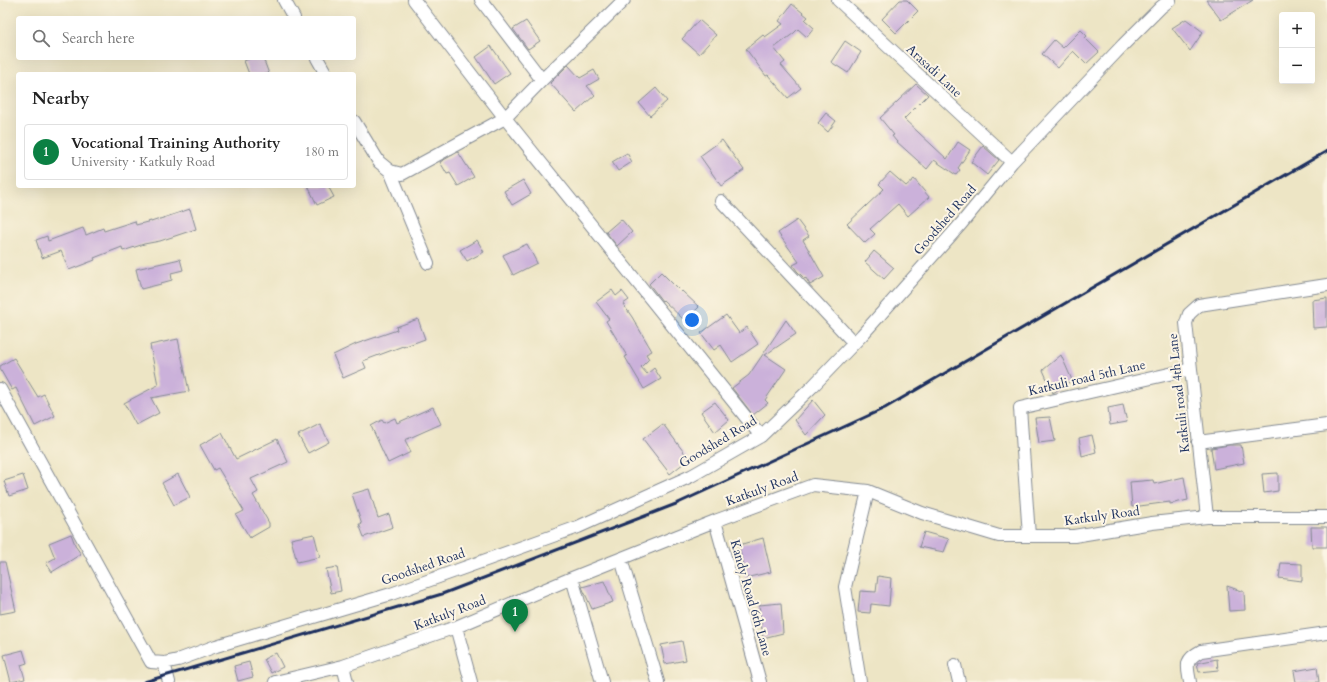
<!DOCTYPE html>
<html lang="en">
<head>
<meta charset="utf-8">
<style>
  body { margin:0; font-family:Cardo,serif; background:#f6f6f6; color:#222 }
  .controls { position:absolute; right:12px; top:12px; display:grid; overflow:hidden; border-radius:4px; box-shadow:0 4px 16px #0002 }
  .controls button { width:36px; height:36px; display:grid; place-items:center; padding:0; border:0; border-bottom:1px solid #e0e0e0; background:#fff; color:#222; font:20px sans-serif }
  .you { position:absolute; left:692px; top:320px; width:14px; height:14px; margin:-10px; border:3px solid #fff; border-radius:50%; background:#1a73e8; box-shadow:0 0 0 6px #1a73e833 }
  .badge { display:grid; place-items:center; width:26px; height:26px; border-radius:50%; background:#0b8043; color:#fff; font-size:13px; font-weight:700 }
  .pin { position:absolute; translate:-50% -33px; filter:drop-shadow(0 1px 2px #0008) }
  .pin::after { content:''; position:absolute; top:21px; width:14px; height:12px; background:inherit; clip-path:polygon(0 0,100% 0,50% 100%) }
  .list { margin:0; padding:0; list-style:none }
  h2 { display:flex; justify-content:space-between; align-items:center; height:52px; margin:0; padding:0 16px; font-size:17px }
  h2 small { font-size:13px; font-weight:400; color:#767676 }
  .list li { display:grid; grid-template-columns:26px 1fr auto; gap:12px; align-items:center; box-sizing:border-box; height:56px; margin:0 8px 8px; padding:0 8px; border:1px solid #e0e0e0; border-radius:4px }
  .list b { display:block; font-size:15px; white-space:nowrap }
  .list p { margin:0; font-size:13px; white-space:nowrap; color:#767676 }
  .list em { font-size:13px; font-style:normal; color:#767676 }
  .icon { flex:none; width:22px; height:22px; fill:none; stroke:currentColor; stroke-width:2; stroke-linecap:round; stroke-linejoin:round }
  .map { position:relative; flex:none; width:1327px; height:682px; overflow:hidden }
  .search { position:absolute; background:#fff; box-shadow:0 4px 16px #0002; left:16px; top:16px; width:340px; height:44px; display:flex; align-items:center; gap:10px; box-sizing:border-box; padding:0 14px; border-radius:4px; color:#767676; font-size:15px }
  .panel { position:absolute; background:#fff; box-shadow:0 4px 16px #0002; left:16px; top:72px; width:340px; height:116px; border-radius:4px }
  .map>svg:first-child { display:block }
  .building { fill:#cbb1da }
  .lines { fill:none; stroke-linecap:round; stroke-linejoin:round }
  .minor-casing { stroke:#848a92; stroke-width:14 }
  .minor { stroke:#fff; stroke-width:12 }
  .rail { stroke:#1b2f5e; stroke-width:3 }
  .labels { text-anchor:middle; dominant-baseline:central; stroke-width:4; stroke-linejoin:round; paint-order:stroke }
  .street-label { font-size:13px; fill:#1b2f5e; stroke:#fcf5e5 }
</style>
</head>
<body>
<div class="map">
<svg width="1327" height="682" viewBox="0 0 1327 682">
  <rect width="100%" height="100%" fill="#fcf5e5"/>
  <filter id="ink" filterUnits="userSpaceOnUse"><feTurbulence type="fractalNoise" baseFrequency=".025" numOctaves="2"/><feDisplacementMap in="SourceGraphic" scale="8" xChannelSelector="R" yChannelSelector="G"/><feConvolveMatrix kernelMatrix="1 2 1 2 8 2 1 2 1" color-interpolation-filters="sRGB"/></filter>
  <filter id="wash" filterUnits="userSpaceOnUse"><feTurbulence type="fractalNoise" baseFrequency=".012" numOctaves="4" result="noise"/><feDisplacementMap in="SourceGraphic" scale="16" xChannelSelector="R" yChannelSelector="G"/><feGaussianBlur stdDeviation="0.9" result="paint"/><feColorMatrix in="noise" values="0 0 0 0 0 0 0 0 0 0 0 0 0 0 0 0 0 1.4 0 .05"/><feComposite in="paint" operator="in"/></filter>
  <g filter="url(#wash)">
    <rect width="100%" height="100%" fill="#ede5c5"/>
    <g id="blocks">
      <path class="building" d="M 900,0 L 907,0 L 918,11 L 896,33 L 882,19 Z
        M 1206,0 L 1253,0 L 1221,20 Z
        M 792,4 L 808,17 L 805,20 L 814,28 L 807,37 L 798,29 L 794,33 L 774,48 L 785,62 L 781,65 L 801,88 L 788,98 L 768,75 L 766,76 L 746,49 L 763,35 L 765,37 L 783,24 L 779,21 Z
        M 1186,19 L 1203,32 L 1190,51 L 1172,28 Z
        M 699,20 L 716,35 L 699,54 L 682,39 Z
        M 526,21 L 540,41 L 528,49 L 513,29 Z
        M 1081,30 L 1087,36 L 1085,38 L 1099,52 L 1086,64 L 1073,51 L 1058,68 L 1042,54 L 1054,40 L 1063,48 Z
        M 845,41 L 861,52 L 848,73 L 831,62 Z
        M 491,46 L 510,73 L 494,84 L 476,57 Z
        M 251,58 L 263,58 L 269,74 L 249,74 L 244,61 Z
        M 568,65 L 580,78 L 594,70 L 599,79 L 587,86 L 595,95 L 576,112 L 550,83 Z
        M 916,84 L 928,95 L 904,119 L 947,159 L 958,142 L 970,150 L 958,168 L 960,170 L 956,175 L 934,160 L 927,169 L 896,141 L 892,136 L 894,135 L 880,118 Z
        M 656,88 L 667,101 L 650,116 L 639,103 Z
        M 826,113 L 836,121 L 828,132 L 818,123 Z
        M 722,140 L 744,170 L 721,186 L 700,156 Z
        M 983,146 L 999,160 L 987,175 L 971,162 Z
        M 458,152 L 474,177 L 458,186 L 450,173 L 447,174 L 440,162 Z
        M 627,153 L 632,162 L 618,171 L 612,162 Z
        M 890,172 L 906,186 L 914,179 L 929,197 L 908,216 L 898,204 L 870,229 L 875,234 L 865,243 L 847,224 L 884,189 L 879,184 Z
        M 523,180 L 531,194 L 512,205 L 504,191 Z
        M 308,186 L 328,186 L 334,197 L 317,205 Z
        M 190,209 L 196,229 L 160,241 L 144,244 L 123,251 L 122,247 L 94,258 L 95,260 L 69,270 L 61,251 L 42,258 L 36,240 L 47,236 L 48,241 L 83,228 L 86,235 L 103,228 L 104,231 L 135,221 L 136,225 L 151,221 L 151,222 Z
        M 621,219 L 632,232 L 617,246 L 606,232 Z
        M 797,220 L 809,236 L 803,240 L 824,277 L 810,285 L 806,278 L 805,279 L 797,271 L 793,265 L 799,262 L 778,233 Z
        M 477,240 L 484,252 L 467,261 L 460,250 Z
        M 527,244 L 537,263 L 513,275 L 503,255 Z
        M 874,251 L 894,268 L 884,279 L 865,262 Z
        M 180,259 L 183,270 L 171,273 L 172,280 L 161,283 L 161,284 L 141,289 L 136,269 Z
        M 661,272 L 681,292 L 682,291 L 699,307 L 687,319 L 683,319 L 663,300 L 662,301 L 649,284 Z
        M 612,290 L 616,296 L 622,291 L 629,300 L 623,304 L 632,317 L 652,351 L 646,354 L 649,359 L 641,367 L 647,374 L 654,368 L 661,379 L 644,389 L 625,357 L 627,356 L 606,321 L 609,319 L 596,302 Z
        M 1327,298 L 1327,327 L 1313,328 L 1312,300 Z
        M 726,315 L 739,333 L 747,327 L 758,344 L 732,362 L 721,345 L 714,350 L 701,333 Z
        M 418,319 L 425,339 L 403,347 L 403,346 L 363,361 L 366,368 L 343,378 L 333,355 L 356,344 L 397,330 L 396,327 Z
        M 786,320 L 796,334 L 765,355 L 786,369 L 765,400 L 768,403 L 753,415 L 732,388 L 749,375 Z
        M 178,339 L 189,391 L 151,398 L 159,413 L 136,425 L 124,403 L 158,385 L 150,345 Z
        M 1061,355 L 1072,380 L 1053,393 L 1043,370 Z
        M 14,358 L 38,397 L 44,394 L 55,416 L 35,426 L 16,388 L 12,390 L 0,369 L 0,366 Z
        M 813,400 L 825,415 L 806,435 L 795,420 Z
        M 715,402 L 729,420 L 715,432 L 701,412 Z
        M 1123,405 L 1127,422 L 1110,425 L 1108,408 Z
        M 433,407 L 441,424 L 405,440 L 411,452 L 388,463 L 371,426 L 382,420 L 384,423 L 395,418 L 397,423 Z
        M 1050,417 L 1055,441 L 1039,443 L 1035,418 Z
        M 320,424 L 329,442 L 308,453 L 298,435 Z
        M 663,424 L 689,459 L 670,474 L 643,439 Z
        M 222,433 L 236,459 L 277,439 L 288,462 L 251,479 L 258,492 L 253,495 L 269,523 L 269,527 L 250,538 L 236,515 L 244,511 L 218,468 L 214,470 L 200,445 Z
        M 1092,435 L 1096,452 L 1082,456 L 1079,438 Z
        M 1229,445 L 1241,445 L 1244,463 L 1214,469 L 1211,448 Z
        M 1278,473 L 1278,491 L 1264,493 L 1262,474 Z
        M 178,474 L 190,497 L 174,505 L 162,483 Z
        M 23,475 L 28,490 L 9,496 L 4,481 Z
        M 1184,477 L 1188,500 L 1170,504 L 1170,502 L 1132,507 L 1130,482 L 1153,480 L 1154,484 Z
        M 369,489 L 378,518 L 389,514 L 393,527 L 364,537 L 359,524 L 362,524 L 352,494 Z
        M 1311,527 L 1327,527 L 1327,547 L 1312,547 Z
        M 924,532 L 949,539 L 944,552 L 919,547 Z
        M 71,534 L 76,547 L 81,554 L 52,572 L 46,563 L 55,558 L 49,543 Z
        M 314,534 L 320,557 L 297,562 L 291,539 Z
        M 763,538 L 771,572 L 745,578 L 739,545 Z
        M 0,562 L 5,562 L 16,611 L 0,614 Z
        M 1281,563 L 1302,564 L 1302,581 L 1279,578 Z
        M 337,567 L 341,591 L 331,593 L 326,569 Z
        M 878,576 L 891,578 L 889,606 L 871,604 L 870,613 L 858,612 L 860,591 L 876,592 Z
        M 604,581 L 613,602 L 592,609 L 582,587 Z
        M 1227,586 L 1244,592 L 1245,610 L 1229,611 Z
        M 781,603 L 783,633 L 763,638 L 759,605 Z
        M 682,641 L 686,660 L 665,664 L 661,645 Z
        M 23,650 L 27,663 L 21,665 L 25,679 L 11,682 L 4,655 Z
        M 276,653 L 283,667 L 271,673 L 264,659 Z
        M 1217,659 L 1218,670 L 1199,672 L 1197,663 Z
        M 249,662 L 253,677 L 238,681 L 234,666 Z
        M 1317,667 L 1319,682 L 1296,682 L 1294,671 Z"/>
    </g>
  </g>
  <g filter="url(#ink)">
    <use href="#blocks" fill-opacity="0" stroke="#848a92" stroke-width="1"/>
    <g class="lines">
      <defs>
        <path id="minor" d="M 284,0 L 294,18
          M 414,0 L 505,118 L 761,436
          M 481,0 L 542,80
          M 838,0 L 1012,162
          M 317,58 L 326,74
          M 354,121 L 379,162 L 390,171 L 402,174 L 505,118 L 542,80 L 624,0
          M 390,171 L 428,263
          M 721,201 L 854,343
          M 0,389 L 151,662 L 164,663 L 178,660 L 216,646 L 391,594 L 578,527 L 691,476 L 761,436 L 813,386 L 862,335 L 961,224 L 1012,162 L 1123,45 L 1161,7 L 1170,0
          M 1198,442 L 1327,425
          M 1207,517 L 1186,323 L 1189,314 L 1199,305 L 1327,285
          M 715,521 L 760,682
          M 1029,536 L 1020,408 L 1191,369
          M 621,559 L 658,682
          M 572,578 L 602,682
          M 456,627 L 471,682
          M 164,663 L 169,682
          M 955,665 L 959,682
          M 343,666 L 347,682
          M 275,682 L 343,666 L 456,627 L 572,578 L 715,521 L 813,485 L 868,491 L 922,513 L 999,536 L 1074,536 L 1152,523 L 1207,517 L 1327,517
          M 860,682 L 845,587 L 868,491
          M 1190,682 C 1187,665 1184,660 1201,651 L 1327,633"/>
      </defs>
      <use href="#minor" class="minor-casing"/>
      <use href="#minor" class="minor"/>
      <path class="rail" d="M 144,682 L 442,594 L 676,504 L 885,408 L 1327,151"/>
    </g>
  </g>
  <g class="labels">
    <g class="street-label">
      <text transform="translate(934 71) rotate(43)">Arasadi Lane</text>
      <text transform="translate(945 220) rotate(-49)">Goodshed Road</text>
      <text transform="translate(1087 378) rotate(-13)">Katkuli road 5th Lane</text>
      <text transform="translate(1179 393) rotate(-96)">Katkuli road 4th Lane</text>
      <text transform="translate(718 442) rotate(-31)">Goodshed Road</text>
      <text transform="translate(762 489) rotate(-20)">Katkuly Road</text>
      <text transform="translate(1102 516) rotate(-8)">Katkuly Road</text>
      <text transform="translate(423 567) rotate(-19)">Goodshed Road</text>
      <text transform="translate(751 598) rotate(74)">Kandy Road 6th Lane</text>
      <text transform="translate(450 613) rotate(-21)">Katkuly Road</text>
    </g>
  </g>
</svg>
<div class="controls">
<button>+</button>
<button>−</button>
</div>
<div class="you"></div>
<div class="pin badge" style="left:515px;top:632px">1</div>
<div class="search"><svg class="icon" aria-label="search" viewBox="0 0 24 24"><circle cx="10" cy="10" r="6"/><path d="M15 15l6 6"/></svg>Search here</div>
<section class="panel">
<h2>Nearby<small></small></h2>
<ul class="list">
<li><span class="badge">1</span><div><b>Vocational Training Authority</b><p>University · Katkuly Road</p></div><em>180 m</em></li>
</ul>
</section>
</div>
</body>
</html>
